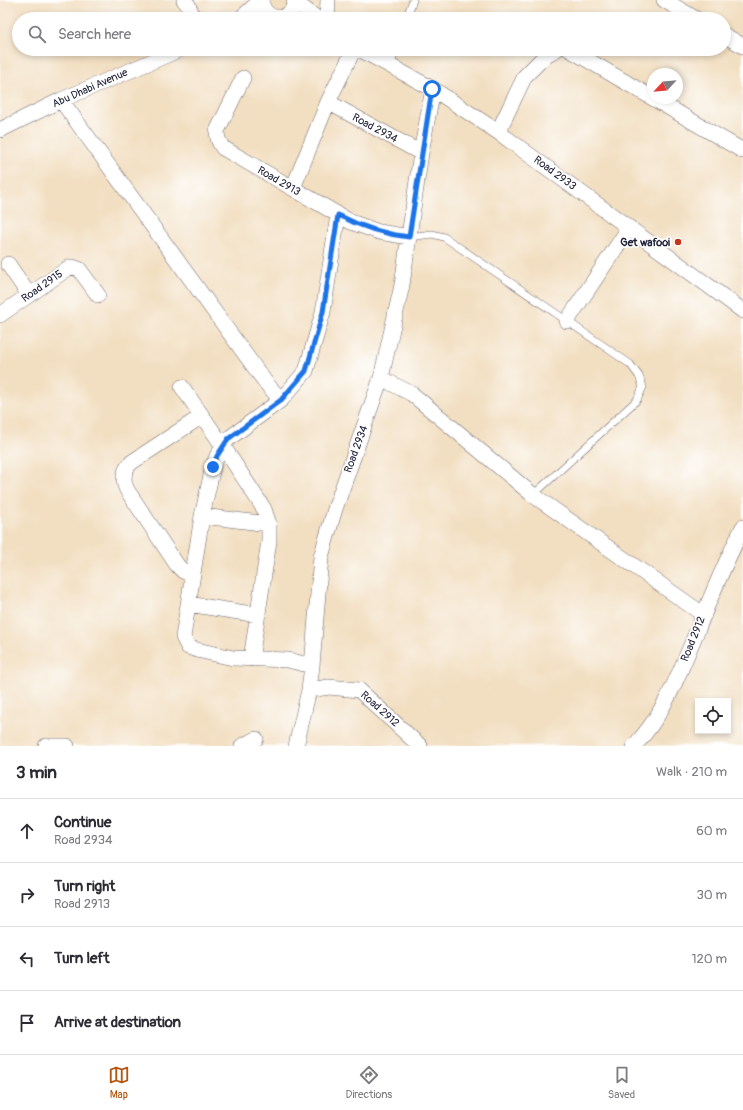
<!DOCTYPE html>
<html lang="en">
<head>
<meta charset="utf-8">
<style>
  body { margin:0; font-family:Pangolin,sans-serif; background:#f2f2f3; color:#2b2b33 }
  .controls { position:absolute; right:12px; bottom:12px; display:grid; overflow:hidden; border-radius:0px; box-shadow:0 2px 6px #0003 }
  .controls button { width:36px; height:36px; display:grid; place-items:center; padding:0; border:0; border-bottom:1px solid #e1e1e2; background:#fff; color:#2b2b33; font:20px sans-serif }
  .compass { position:absolute; left:647px; top:68px; width:36px; height:36px; border-radius:50%; background:#fff; box-shadow:0 2px 6px #0003; rotate:244deg }
  .stop { position:absolute; width:12px; height:12px; margin:-9px; border:3px solid #1a73e8; border-radius:50%; background:#fff }
  .stop.end { background:#1a73e8; border-color:#fff; box-shadow:0 1px 4px #0008 }
  .list { margin:0; padding:0; list-style:none }
  h2 { display:flex; justify-content:space-between; align-items:center; height:52px; margin:0; padding:0 16px; font-size:17px }
  h2 small { font-size:13px; font-weight:400; color:#7c7c81 }
  .list li { display:grid; grid-template-columns:26px 1fr auto; gap:12px; align-items:center; box-sizing:border-box; height:64px; padding:0 16px; border-top:1px solid #e1e1e2 }
  .list b { display:block; font-size:15px; white-space:nowrap }
  .list p { margin:0; font-size:13px; white-space:nowrap; color:#7c7c81 }
  .list em { font-size:13px; font-style:normal; color:#7c7c81 }
  .icon { flex:none; width:22px; height:22px; fill:none; stroke:currentColor; stroke-width:2; stroke-linecap:round; stroke-linejoin:round }
  .map { position:relative; flex:none; width:743px; height:746px; overflow:hidden }
  .search { position:absolute; background:#fff; box-shadow:0 2px 6px #0003; left:12px; right:12px; top:12px; height:44px; display:flex; align-items:center; gap:10px; box-sizing:border-box; padding:0 14px; border-radius:22px; color:#7c7c81; font-size:15px }
  .sheet { height:308px; background:#fff }
  nav { display:flex; justify-content:space-around; align-items:center; box-sizing:border-box; height:56px; border-top:1px solid #e1e1e2; background:#fff; font-size:11px; color:#7c7c81 }
  nav a { display:grid; justify-items:center; gap:2px }
  nav .on { color:#b45309 }
  .map>svg:first-child { display:block }
  .lines { fill:none; stroke-linecap:round; stroke-linejoin:round }
  .lane-casing { stroke:#6b646a; stroke-width:8 }
  .street-casing { stroke:#6b646a; stroke-width:16 }
  .lane { stroke:#fff; stroke-width:7 }
  .street { stroke:#fff; stroke-width:15 }
  .route { stroke:#1a73e8; stroke-width:5 }
  .poi-dot { fill:#c8321e; stroke:#fff; stroke-width:1.5 }
  .labels { text-anchor:middle; dominant-baseline:central; stroke-width:3.5; stroke-linejoin:round; paint-order:stroke }
  .street-label { font-size:11px; fill:#22223b; stroke:#fff }
  .poi-label { font-size:11px; font-weight:bold; fill:#22223b; stroke:#fff; text-anchor:end }
</style>
</head>
<body>
<div class="map">
<svg width="743" height="746" viewBox="0 0 743 746">
  <rect width="100%" height="100%" fill="#fff"/>
  <filter id="ink" filterUnits="userSpaceOnUse"><feTurbulence type="fractalNoise" baseFrequency=".025" numOctaves="2"/><feDisplacementMap in="SourceGraphic" scale="8" xChannelSelector="R" yChannelSelector="G"/><feConvolveMatrix kernelMatrix="1 2 1 2 8 2 1 2 1" color-interpolation-filters="sRGB"/></filter>
  <filter id="wash" filterUnits="userSpaceOnUse"><feTurbulence type="fractalNoise" baseFrequency=".012" numOctaves="4" result="noise"/><feDisplacementMap in="SourceGraphic" scale="16" xChannelSelector="R" yChannelSelector="G"/><feGaussianBlur stdDeviation="0.9" result="paint"/><feColorMatrix in="noise" values="0 0 0 0 0 0 0 0 0 0 0 0 0 0 0 0 0 1.4 0 .05"/><feComposite in="paint" operator="in"/></filter>
  <g filter="url(#wash)">
    <rect width="100%" height="100%" fill="#f2dec0"/>
  </g>
  <g filter="url(#ink)">
    <g class="lines">
      <defs>
        <path id="lane" d="M 406,19 L 413,0
          M 390,66 L 396,49
          M 409,237 L 432,234 L 444,237 L 630,364 L 639,376 L 643,387 L 637,400 L 533,495"/>
        <path id="street" d="M 184,0 L 188,5 L 194,19
          M 261,0 C 263,12 269,17 281,18 C 290,14 294,10 295,0
          M 664,0 L 696,19
          M 295,2 L 318,19
          M 240,19 L 261,0
          M 327,19 L 328,0
          M 724,35 L 743,46
          M 359,49 L 433,89 L 498,132 L 743,311
          M 569,49 L 743,151
          M 243,78 L 217,131 C 217,138 219,143 223,148 L 351,222 L 379,232 L 409,237
          M 61,100 L 266,383 L 281,400 L 306,371 L 323,312 L 338,215
          M 328,102 L 421,153
          M 0,130 L 61,100 L 181,49
          M 498,132 L 525,76 L 546,55 L 557,49
          M 293,188 L 328,102 L 354,49
          M 8,264 L 29,295
          M 0,315 L 70,267 L 73,267 L 79,269 L 98,295
          M 567,321 L 629,228
          M 381,378 L 412,394 L 533,495 L 704,615
          M 182,387 L 223,446 L 264,509 L 269,524 L 269,541 L 251,659
          M 281,400 L 228,439 L 217,456 L 213,467 L 202,516 L 183,637 L 188,647 L 197,650 L 233,658 L 288,660 L 312,666
          M 202,516 L 269,524
          M 193,575 L 183,571 L 177,565 L 127,490 C 122,480 123,470 132,462 L 202,416
          M 188,604 L 258,615
          M 309,690 L 329,687 L 359,690 L 420,746
          M 46,746 L 67,746
          M 242,746 L 256,739
          M 296,746 L 309,690 L 312,666 L 321,557 L 335,509 L 381,378 L 402,285 L 421,153 L 433,89
          M 634,746 C 665,714 680,671 697,631 C 711,596 726,561 743,527"/>
      </defs>
      <use href="#lane" class="lane-casing"/>
      <use href="#street" class="street-casing"/>
      <use href="#lane" class="lane"/>
      <use href="#street" class="street"/>
    </g>
  </g>
  <g class="lines" filter="url(#ink)">
    <path class="route" d="M 213,467 L 217,456 L 228,439 L 281,400 L 306,371 L 323,312 L 338,215 C 361,227 383,234 409,237 L 432,89"/>
  </g>
  <circle class="poi-dot" cx="678" cy="242" r="4"/>
  <g class="labels">
    <g class="street-label">
      <text transform="translate(90 88) rotate(-24)">Abu Dhabi Avenue</text>
      <text transform="translate(375 128) rotate(28)">Road 2934</text>
      <text transform="translate(555 173) rotate(36)">Road 2933</text>
      <text transform="translate(279 181) rotate(30)">Road 2913</text>
      <text transform="translate(42 286) rotate(-35)">Road 2915</text>
      <text transform="translate(356 449) rotate(-70)">Road 2934</text>
      <text transform="translate(693 639) rotate(-68)">Road 2912</text>
      <text transform="translate(380 709) rotate(42)">Road 2912</text>
    </g>
    <g class="poi-label">
      <text x="670" y="242">Get wafooi</text>
    </g>
  </g>
</svg>
<div class="controls">
<button><svg class="icon" aria-label="locate" viewBox="0 0 24 24"><circle cx="12" cy="12" r="6"/><path d="M12 2v4M12 18v4M2 12h4M18 12h4"/></svg></button>
</div>
<svg class="compass" viewBox="-18 -18 36 36"><path d="M0-13l5 13h-10z" fill="#e53935"/><path d="M0 13l5-13h-10z" fill="#7c7c81"/></svg>
<div class="stop" style="left:432px;top:89px"></div>
<div class="stop end" style="left:213px;top:467px"></div>
<div class="search"><svg class="icon" aria-label="search" viewBox="0 0 24 24"><circle cx="10" cy="10" r="6"/><path d="M15 15l6 6"/></svg>Search here</div>
</div>
<section class="sheet">
<h2>3 min<small>Walk · 210 m</small></h2>
<ul class="list">
<li><svg class="icon" aria-label="ahead" viewBox="0 0 24 24"><path d="M12 20V5M6 11l6-6 6 6"/></svg><div><b>Continue</b><p>Road 2934</p></div><em>60 m</em></li>
<li><svg class="icon" aria-label="right" viewBox="0 0 24 24"><path d="M7 20v-9h11M14 6l5 5-5 5"/></svg><div><b>Turn right</b><p>Road 2913</p></div><em>30 m</em></li>
<li><svg class="icon" aria-label="left" viewBox="0 0 24 24"><path d="M17 20v-9H6M10 6l-5 5 5 5"/></svg><div><b>Turn left</b></div><em>120 m</em></li>
<li><svg class="icon" aria-label="arrive" viewBox="0 0 24 24"><path d="M6 21V4h12l-3 4 3 4H6"/></svg><div><b>Arrive at destination</b></div></li>
</ul>
</section>
<nav>
<a class="on"><svg class="icon" aria-label="map" viewBox="0 0 24 24"><path d="M3 6l6-2 6 2 6-2v14l-6 2-6-2-6 2zM9 4v14M15 6v14"/></svg>Map</a>
<a><svg class="icon" aria-label="directions" viewBox="0 0 24 24"><path d="M12 3l9 9-9 9-9-9zM9 14v-3h6M13 9l2 2-2 2"/></svg>Directions</a>
<a><svg class="icon" aria-label="saved" viewBox="0 0 24 24"><path d="M7 4h10v16l-5-4-5 4z"/></svg>Saved</a>
</nav>
</body>
</html>
